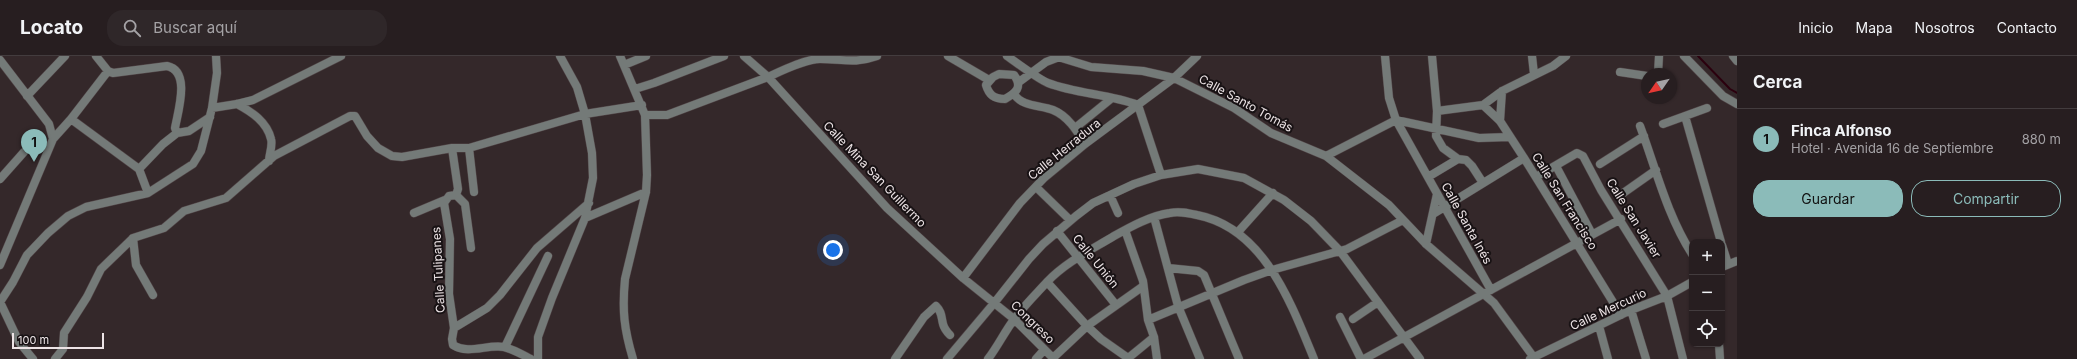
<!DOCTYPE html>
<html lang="es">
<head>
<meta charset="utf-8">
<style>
  body { margin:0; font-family:Inter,sans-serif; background:#2f2729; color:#f1f3f6 }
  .controls { position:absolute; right:12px; bottom:12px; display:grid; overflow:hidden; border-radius:8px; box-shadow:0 1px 3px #0004 }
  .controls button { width:36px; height:36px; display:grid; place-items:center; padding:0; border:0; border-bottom:1px solid #433c3e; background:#271e20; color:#f1f3f6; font:20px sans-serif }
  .compass { position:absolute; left:1641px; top:12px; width:36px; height:36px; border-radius:50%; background:#271e20; box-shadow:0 1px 3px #0004; rotate:236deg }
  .scale { position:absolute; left:12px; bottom:10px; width:92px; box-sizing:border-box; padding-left:4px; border:2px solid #ede4e6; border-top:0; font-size:11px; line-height:14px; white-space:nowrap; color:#ede4e6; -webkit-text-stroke:3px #181214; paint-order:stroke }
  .you { position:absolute; left:833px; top:194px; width:14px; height:14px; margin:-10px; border:3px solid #fff; border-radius:50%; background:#1a73e8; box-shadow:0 0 0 6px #1a73e833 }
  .badge { display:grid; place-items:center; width:26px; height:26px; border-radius:50%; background:#8bbbb9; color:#111; font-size:13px; font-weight:700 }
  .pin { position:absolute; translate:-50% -33px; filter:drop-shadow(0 1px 2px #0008) }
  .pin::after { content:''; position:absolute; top:21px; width:14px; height:12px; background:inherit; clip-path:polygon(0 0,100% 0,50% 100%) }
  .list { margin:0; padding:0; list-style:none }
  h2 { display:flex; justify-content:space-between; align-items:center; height:52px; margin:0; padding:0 16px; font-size:17px }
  h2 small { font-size:13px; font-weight:400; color:#a4a2a5 }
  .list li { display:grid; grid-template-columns:26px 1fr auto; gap:12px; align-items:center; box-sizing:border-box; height:60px; padding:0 16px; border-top:1px solid #433c3e }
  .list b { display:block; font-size:15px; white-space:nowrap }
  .list p { margin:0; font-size:13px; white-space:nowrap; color:#a4a2a5 }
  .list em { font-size:13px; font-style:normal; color:#a4a2a5 }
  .actions { display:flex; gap:8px; padding:12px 16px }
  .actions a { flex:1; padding:9px 0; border:1px solid #8bbbb9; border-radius:16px; text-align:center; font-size:14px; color:#8bbbb9 }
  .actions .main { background:#8bbbb9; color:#111 }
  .icon { flex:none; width:22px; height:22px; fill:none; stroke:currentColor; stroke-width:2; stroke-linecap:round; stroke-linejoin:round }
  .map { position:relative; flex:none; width:1737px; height:303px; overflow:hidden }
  header { display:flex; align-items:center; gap:24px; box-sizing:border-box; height:56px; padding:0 20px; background:#271e20; border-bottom:1px solid #433c3e }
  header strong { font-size:19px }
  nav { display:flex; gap:22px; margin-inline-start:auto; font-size:14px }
  .search { width:280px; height:36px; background:#2f2729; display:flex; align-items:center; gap:10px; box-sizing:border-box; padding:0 14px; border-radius:16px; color:#a4a2a5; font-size:15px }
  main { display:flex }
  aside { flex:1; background:#271e20 }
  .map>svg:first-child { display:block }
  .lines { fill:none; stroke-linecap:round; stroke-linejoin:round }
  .stream { stroke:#2b000e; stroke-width:2 }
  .minor-casing { stroke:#524648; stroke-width:9 }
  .minor { stroke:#747a78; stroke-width:8 }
  .labels { text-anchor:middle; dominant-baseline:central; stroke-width:4; stroke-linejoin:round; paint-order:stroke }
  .street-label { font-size:12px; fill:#ede4e6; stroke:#181214 }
</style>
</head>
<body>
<header>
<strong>Locato</strong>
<div class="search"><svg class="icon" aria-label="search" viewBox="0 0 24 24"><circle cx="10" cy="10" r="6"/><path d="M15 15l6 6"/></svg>Buscar aquí</div>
<nav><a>Inicio</a><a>Mapa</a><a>Nosotros</a><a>Contacto</a></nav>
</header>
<main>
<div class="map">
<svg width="1737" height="303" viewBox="0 0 1737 303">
  <rect width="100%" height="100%" fill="#34282a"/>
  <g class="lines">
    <path class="stream" d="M 1698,0 L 1730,33 L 1737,37"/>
    <defs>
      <path id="minor" d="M 96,0 L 108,15 L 113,17 L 167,10 C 191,15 178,55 175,72 L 177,77 L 189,75 L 210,61
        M 620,0 L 645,59 L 647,119 L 646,136 L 625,223 C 622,254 624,273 633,303
        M 744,0 L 768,21 L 887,152 L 963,222 L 1014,263 L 1054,303
        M 948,0 L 989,24
        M 1007,0 C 1017,7 1038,23 1048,27 C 1077,38 1109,38 1138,49 L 1161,119
        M 1055,0 L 1091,11 L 1143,15 L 1174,22 L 1234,52 L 1271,77 L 1326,100 L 1389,149 L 1426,188 L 1494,247 L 1535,303
        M 1385,0 L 1389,42 L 1396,64 L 1491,234
        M 1432,0 L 1437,55 L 1436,80 L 1443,92 L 1458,103 L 1466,104 L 1472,110 L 1483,127
        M 1532,0 L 1534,18
        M 1684,0 L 1723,40 L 1737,48
        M 1733,0 L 1737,5
        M 0,4 L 49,68 L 53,83 L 0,209
        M 624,9 L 646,0
        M 1620,16 L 1647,20
        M 999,18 L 1014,19 C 1023,31 1016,37 1005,43 C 994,43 989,39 986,29 L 993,21 Z
        M 1658,18 L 1659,0
        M 1019,26 L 1046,6 L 1059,1
        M 635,33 L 654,27 L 724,0
        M 1014,38 C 1022,51 1041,49 1053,54 C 1068,60 1077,75 1085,88
        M 27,40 L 65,0
        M 237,48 C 252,56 267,66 271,83 C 273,89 269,99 269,105
        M 1483,49 L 1500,65 L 1524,102 L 1621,259
        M 212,52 L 237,48 L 253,44 L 341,0
        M 1437,55 L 1483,49 L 1502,35 L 1553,10 L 1566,0
        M 645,59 L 667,59 L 768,21 C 781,15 805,3 820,3 C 842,3 855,8 877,0
        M 1685,60 L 1721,186
        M 71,63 L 139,113 L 148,137
        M 1500,65 L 1502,35
        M 1663,68 L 1707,52
        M 1640,70 C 1656,113 1667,159 1692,198
        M 1075,72 L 1112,42
        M 53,83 L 71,63 L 108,15
        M 452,92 L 458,133 L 456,139
        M 469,92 L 474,136
        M 1326,100 L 1396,64 L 1479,82 L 1509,81
        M 1600,108 L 1644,80
        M 1556,110 L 1592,178
        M 139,113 L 163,88 L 177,77
        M 1428,121 L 1458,103
        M 1536,121 L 1577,97 L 1583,100 L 1601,134 L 1667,240 L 1683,303
        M 0,123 L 24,96
        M 1036,131 L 1070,164
        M 456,139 L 449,140 L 444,147 L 450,183 L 449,238 L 454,272 L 452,283 L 453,289 C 469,299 487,288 504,291 C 513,293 523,299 531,303
        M 456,139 L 465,148 L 471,192
        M 1110,139 L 1118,157
        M 1619,140 L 1656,114
        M 414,157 L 445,144
        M 1433,158 L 1524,102
        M 1154,161 L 1178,250 L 1200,303
        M 585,162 L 646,136
        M 1125,174 L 1143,225 L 1148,264 L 1154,281 L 1157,303
        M 1057,175 L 1116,249
        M 1238,176 L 1273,137
        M 133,182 L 136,209 L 153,239
        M 1426,188 L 1437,138
        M 1722,189 L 1728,208
        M 1722,211 L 1737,205
        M 1168,212 L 1198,215 L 1204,219 L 1239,303
        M 963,222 L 1020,147 L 1044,122 L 1085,88 L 1174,22 L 1197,0
        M 1047,226 L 1087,270 L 1101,283 L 1128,302
        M 1631,254 L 1646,303
        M 1340,261 L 1361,303
        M 1353,263 L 1378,246
        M 1148,264 L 1244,224 L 1272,214 L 1347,193 L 1403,164
        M 1599,270 L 1608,303
        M 454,272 L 487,252 L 500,239 L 537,192 L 589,147
        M 1719,288 L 1720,303
        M 505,291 L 548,200
        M 1053,302 L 1087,270 L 1142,231
        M 33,303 L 19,286 L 0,246 L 13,226 L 27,199 L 48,177 L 68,160 L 86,151 L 148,137 L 193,108 L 201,95 L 212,52 L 217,17 L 216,0
        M 55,303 L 63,293 L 64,277 L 87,241 L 101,213 L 133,182 L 164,172 L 184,155 L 226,142 L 274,100 L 350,60 L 355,60 L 367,80 L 378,92 L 392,100 L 402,101 L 452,92 L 469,92 L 585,58 L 642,49
        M 538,303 L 538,281 L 552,242 L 585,162 L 593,122 L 592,97 L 585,58 L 577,31 L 560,0
        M 895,303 L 924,261 L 936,250 C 942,256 941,260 943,268 C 944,272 947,276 950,279
        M 947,303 L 995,246 L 1029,203 L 1043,188 L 1076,160 L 1093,147 L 1134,128 L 1161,119 L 1198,113 L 1244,122 L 1284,144 L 1311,165 L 1340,195 L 1420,303
        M 988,303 C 998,290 1005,275 1015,262 C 1024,250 1036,238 1047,226 C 1066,206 1091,194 1114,180 C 1132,170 1150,160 1170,157 C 1179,155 1188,157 1197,159 C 1264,172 1291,247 1314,303
        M 1036,303 L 1044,294
        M 1127,303 L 1154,281
        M 1364,303 L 1621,163
        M 1530,303 L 1631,254 L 1667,240 L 1692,226"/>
    </defs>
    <use href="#minor" class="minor-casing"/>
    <use href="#minor" class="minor"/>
  </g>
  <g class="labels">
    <g class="street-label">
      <text transform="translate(1246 47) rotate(29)">Calle Santo Tomás</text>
      <text transform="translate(1064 93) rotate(-39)">Calle Herradura</text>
      <text transform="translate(875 118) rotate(46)">Calle Mina San Guillermo</text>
      <text transform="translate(1565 145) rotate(58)">Calle San Francisco</text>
      <text transform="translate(1634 162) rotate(58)">Calle San Javier</text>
      <text transform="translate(1467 167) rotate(61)">Calle Santa Inés</text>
      <text transform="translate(1096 205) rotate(51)">Calle Unión</text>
      <text transform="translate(438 214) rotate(-93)">Calle Tulipanes</text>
      <text transform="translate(1608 253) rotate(-25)">Calle Mercurio</text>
      <text transform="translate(1033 266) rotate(44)">Congreso</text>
    </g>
  </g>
</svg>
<div class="controls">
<button>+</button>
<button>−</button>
<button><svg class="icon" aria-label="locate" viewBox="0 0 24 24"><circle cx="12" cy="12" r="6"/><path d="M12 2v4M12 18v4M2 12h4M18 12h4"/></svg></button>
</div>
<svg class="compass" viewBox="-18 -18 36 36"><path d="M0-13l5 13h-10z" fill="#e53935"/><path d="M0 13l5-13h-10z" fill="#a4a2a5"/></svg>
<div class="scale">100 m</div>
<div class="you"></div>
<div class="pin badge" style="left:34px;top:106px">1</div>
</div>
<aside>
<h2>Cerca<small></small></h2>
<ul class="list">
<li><span class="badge">1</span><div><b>Finca Alfonso</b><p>Hotel · Avenida 16 de Septiembre</p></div><em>880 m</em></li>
</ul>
<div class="actions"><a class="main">Guardar</a><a>Compartir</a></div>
</aside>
</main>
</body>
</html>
